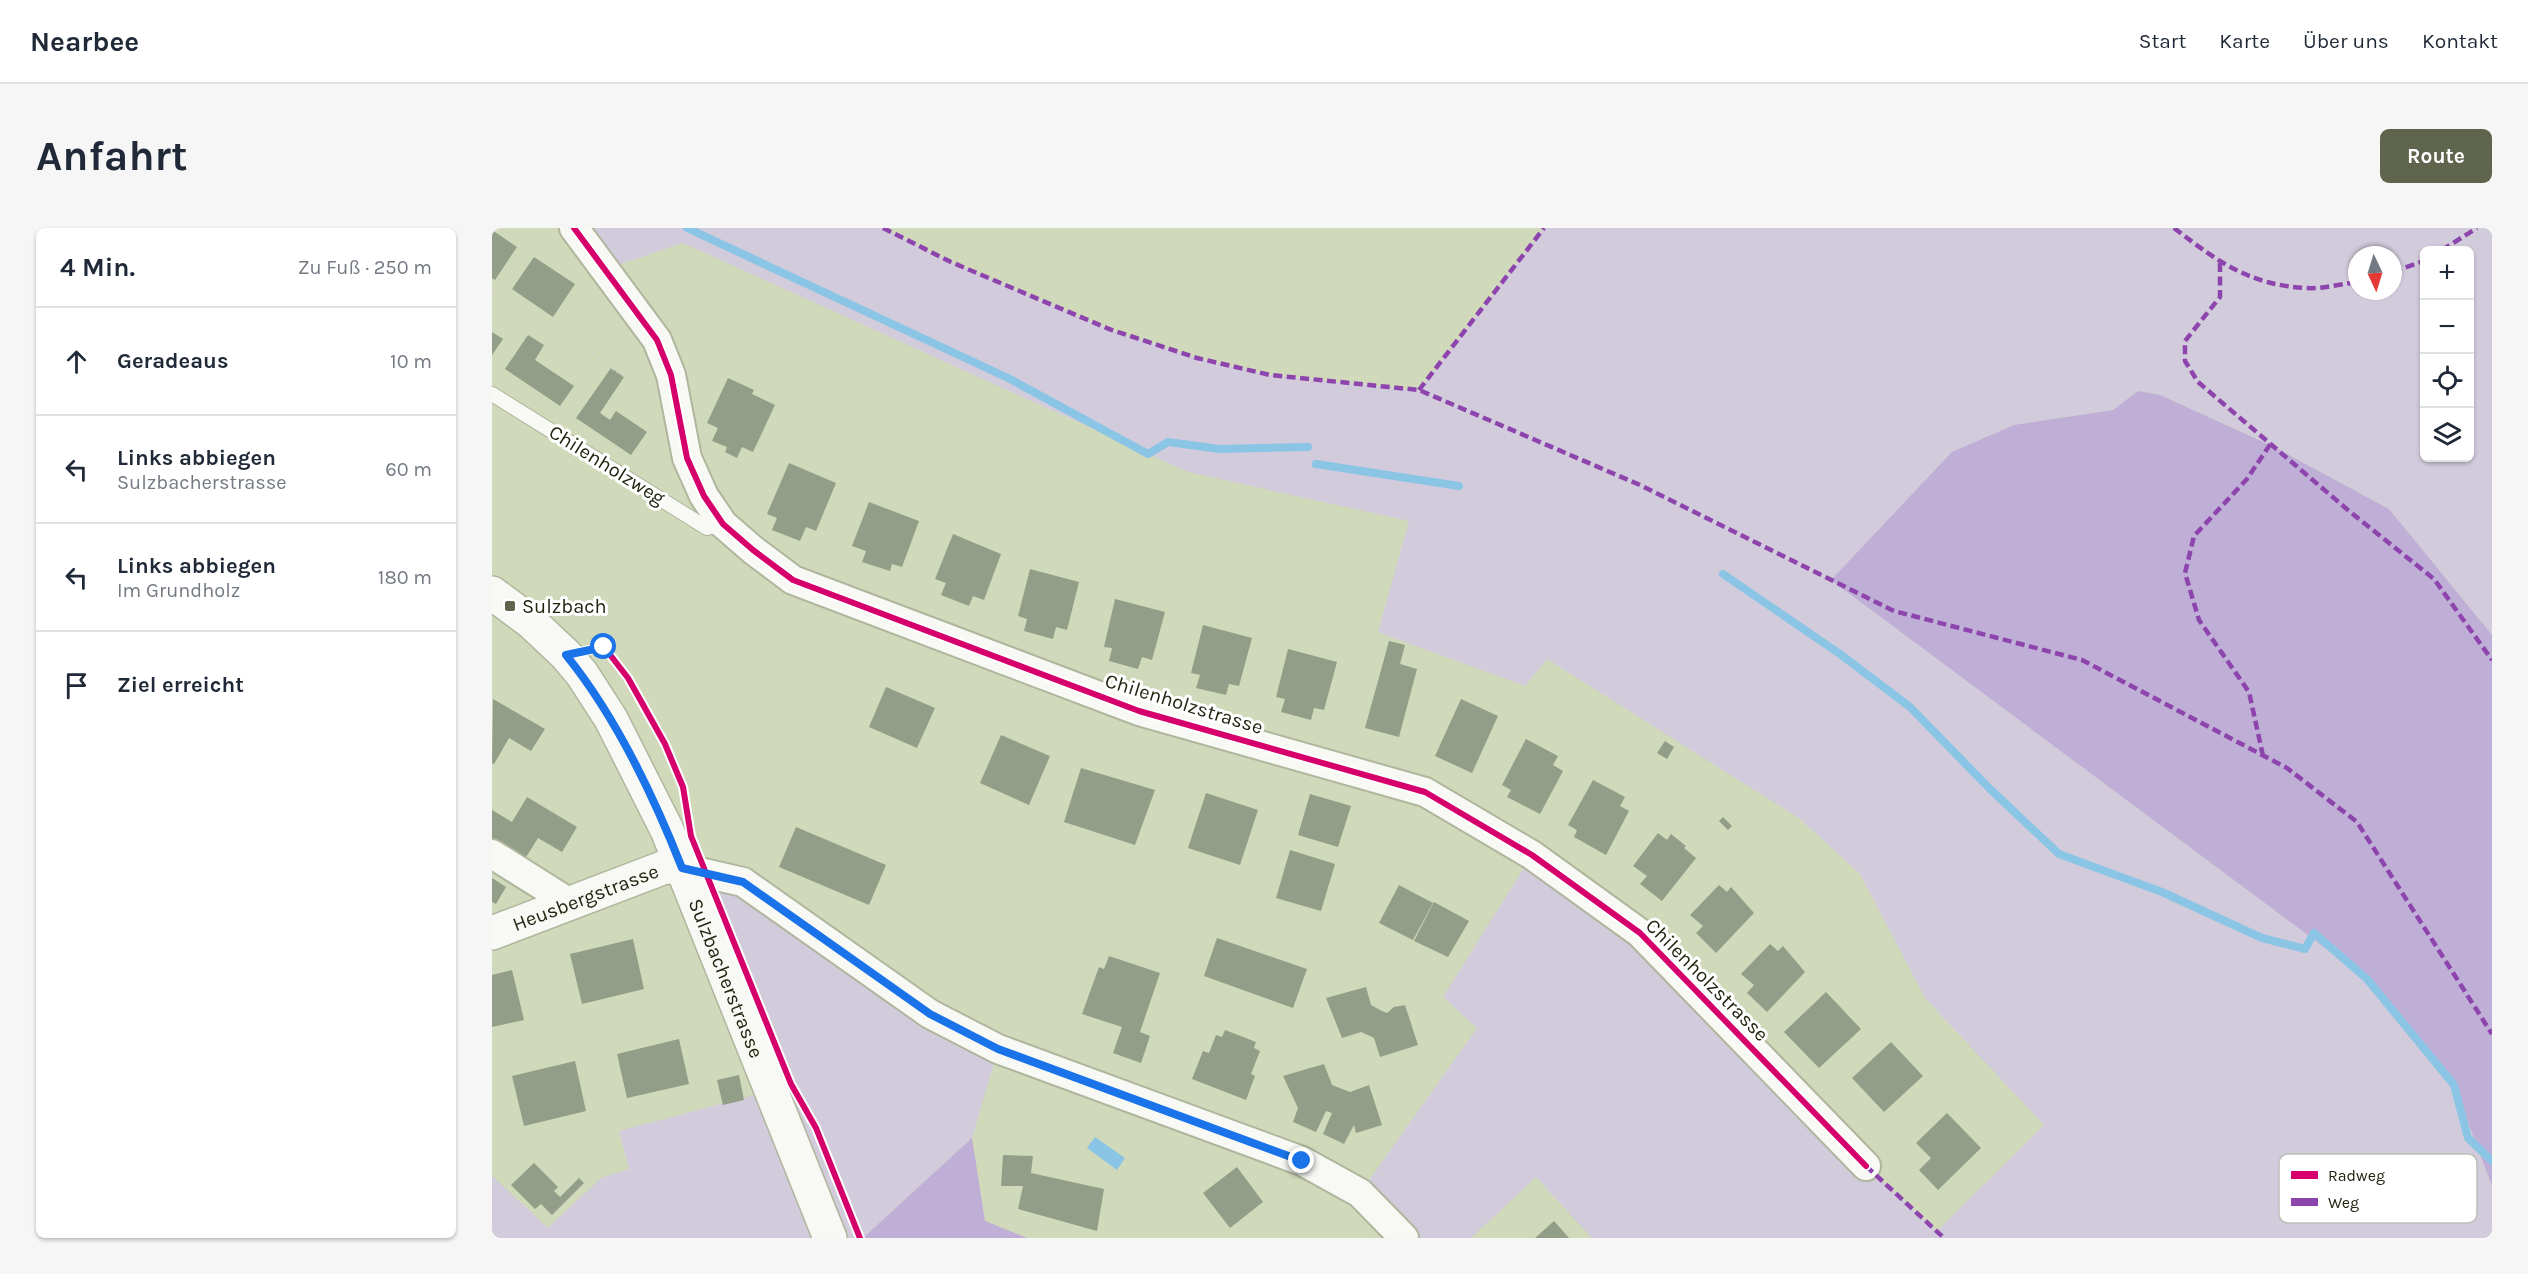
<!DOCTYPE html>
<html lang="de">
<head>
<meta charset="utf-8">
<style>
  body { margin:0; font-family:Karla,sans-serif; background:#f6f6f7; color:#1f2937 }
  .controls { position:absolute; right:18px; top:18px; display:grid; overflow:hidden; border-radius:9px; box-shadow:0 2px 4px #0004 }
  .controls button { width:54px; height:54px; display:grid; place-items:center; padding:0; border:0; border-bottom:2px solid #e0e1e3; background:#fff; color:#1f2937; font:30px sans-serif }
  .compass { position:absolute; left:1856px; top:18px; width:54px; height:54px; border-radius:50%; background:#fff; box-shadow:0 2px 4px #0004; rotate:176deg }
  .stop { position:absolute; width:18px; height:18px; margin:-14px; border:4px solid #1a73e8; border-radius:50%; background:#fff }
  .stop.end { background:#1a73e8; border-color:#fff; box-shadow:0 2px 6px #0008 }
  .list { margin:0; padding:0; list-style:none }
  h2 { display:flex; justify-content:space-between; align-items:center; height:78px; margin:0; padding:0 24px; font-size:26px }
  h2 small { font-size:20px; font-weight:400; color:#747a83 }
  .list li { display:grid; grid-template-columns:39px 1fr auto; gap:18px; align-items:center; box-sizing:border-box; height:108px; padding:0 24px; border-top:2px solid #e0e1e3 }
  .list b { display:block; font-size:22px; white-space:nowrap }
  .list p { margin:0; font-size:20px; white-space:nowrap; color:#747a83 }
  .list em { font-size:20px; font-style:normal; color:#747a83 }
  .icon { flex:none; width:33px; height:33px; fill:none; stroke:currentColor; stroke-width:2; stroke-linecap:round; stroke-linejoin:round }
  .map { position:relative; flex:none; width:2000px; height:1010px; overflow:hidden; border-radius:9px }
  header { display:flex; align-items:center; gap:36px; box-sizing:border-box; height:84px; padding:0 30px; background:#fff; border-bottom:2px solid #e0e1e3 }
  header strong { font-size:28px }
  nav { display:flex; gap:33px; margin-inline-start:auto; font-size:21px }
  .intro { display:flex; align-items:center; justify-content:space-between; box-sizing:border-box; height:144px; padding:0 36px }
  h1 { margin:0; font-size:42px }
  .button { padding:15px 27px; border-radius:9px; background:#5e654c; color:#fff; font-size:21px; font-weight:700 }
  main { display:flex; gap:36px; padding:0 36px }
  aside { flex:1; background:#fff; border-radius:9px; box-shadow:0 2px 4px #0004 }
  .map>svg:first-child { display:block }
  .green { fill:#d2cbdc; fill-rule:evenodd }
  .forest { fill:#bfaed5 }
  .water { fill:#8bc5e5 }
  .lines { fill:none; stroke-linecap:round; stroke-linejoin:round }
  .stream { stroke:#8bc5e5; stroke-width:8 }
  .building { fill:#929e87 }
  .service-casing { stroke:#afb69d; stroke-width:16 }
  .minor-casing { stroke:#afb69d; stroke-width:32 }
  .tertiary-casing { stroke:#afb69d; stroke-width:36 }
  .path { stroke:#d2d5cb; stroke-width:4; stroke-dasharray:1.5 4.5; stroke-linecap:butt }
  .service { stroke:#f8f9f5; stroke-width:14 }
  .minor { stroke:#f8f9f5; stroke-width:28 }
  .tertiary { stroke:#f8f9f5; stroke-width:33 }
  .quiet { stroke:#8e44ad; stroke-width:4.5; stroke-dasharray:9 4.5; stroke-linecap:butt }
  .cycleway-casing { stroke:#fff; stroke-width:10 }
  .cycleway { stroke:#d6006c; stroke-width:6 }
  .route { stroke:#1a73e8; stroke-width:8 }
  .poi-dot { fill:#5e654c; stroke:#fff; stroke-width:2 }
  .labels { text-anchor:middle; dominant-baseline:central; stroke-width:6; stroke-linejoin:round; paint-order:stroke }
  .street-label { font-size:20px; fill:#202610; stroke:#fff }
  .poi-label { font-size:20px; fill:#202610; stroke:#fff; text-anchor:start }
  .key { fill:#fff; stroke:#bcbeb7; stroke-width:1.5 }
  .key-label { font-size:16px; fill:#202610 }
</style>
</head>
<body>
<header>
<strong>Nearbee</strong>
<nav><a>Start</a><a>Karte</a><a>Über uns</a><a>Kontakt</a></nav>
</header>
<div class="intro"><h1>Anfahrt</h1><a class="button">Route</a></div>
<main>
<aside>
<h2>4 Min.<small>Zu Fuß · 250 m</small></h2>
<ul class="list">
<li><svg class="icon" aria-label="ahead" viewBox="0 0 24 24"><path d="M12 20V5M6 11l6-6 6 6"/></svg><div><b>Geradeaus</b></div><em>10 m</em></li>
<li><svg class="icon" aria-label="left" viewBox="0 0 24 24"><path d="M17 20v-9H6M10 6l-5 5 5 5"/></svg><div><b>Links abbiegen</b><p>Sulzbacherstrasse</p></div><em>60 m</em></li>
<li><svg class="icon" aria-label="left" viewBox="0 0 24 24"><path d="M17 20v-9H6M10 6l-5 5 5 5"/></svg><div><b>Links abbiegen</b><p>Im Grundholz</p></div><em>180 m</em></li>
<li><svg class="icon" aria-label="arrive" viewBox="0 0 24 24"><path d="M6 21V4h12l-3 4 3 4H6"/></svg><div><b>Ziel erreicht</b></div></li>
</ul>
</aside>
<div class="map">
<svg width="2000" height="1010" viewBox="0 0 2000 1010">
  <rect width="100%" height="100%" fill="#d0d9ba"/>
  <path class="green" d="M 82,0 L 391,0 L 459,34 L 617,101 L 705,130 L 778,147 L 927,162 L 1052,0 L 2000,0 L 2000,407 L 1897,281 L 1780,218 L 1668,167 L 1646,163 L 1621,182 L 1522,197 L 1340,352 L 1875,751 L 1962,857 L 2000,958 L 2000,1010 L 1100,1010 L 1044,949 L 979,1010 L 912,1010 L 868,965 L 985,800 L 951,769 L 1040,627 L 1148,705 L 1374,938 L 1445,1003 L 1552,897 L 1433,770 L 1368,646 L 1308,591 L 1055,431 L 1033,458 L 886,404 L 917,293 L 696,244 L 191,15 L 114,41 ZM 1932,22 L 1978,22 L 1978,230 L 1932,230 ZM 1865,27 L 1901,27 L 1901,63 L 1865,63 Z
    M 190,640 L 214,644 L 506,821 L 480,910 L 371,1010 L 0,1010 L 0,948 L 56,1000 L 109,950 L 137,941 L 127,903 L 279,863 Z"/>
  <path class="forest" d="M 1646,163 L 1668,167 L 1780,218 L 1897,281 L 2000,407 L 2000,958 L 1962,857 L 1875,751 L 1339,352 L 1460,224 L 1522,197 L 1621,182 Z
    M 480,910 L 493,993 L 535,1010 L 371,1010 Z"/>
  <path class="water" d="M 603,909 L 633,930 L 625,942 L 595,920 Z"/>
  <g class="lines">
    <path class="stream" d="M 195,0 L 516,150 L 656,226 L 676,214 L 728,221 L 816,219
      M 824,236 L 967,258
      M 1231,346 L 1348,426 L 1418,479 L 1497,560 L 1567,626 L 1670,664 L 1770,710 L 1813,721 L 1822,705 L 1875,751 L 1962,857 L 1976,910 L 2000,933"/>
  </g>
  <path class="building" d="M 0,2 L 25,19 L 3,52 L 0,50 Z
    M 42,29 L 83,56 L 61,89 L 20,61 Z
    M 0,104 L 11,111 L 0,127 Z
    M 36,107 L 52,117 L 43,132 L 82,158 L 68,178 L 13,141 Z
    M 119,140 L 132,149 L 108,185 L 118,192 L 124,183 L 155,204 L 139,227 L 84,190 Z
    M 236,150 L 262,162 L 260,166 L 283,177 L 261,224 L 250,219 L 245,230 L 233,224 L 235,219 L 220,213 L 226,200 L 215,195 Z
    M 297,235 L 344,255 L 324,303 L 314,299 L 308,313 L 280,302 L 285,290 L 275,286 Z
    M 377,274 L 427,293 L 410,339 L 400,336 L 398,343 L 370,334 L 374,323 L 360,318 Z
    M 461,306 L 509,326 L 492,372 L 481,368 L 477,378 L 449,367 L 454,355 L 443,351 Z
    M 538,341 L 587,354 L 575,402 L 564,399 L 561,411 L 532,403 L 535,391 L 526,388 Z
    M 623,371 L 673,384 L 660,432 L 650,429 L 646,441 L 617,433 L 620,420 L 612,419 Z
    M 711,397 L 760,410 L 747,458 L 737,456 L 734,467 L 704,460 L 708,447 L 699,445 Z
    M 897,413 L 913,417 L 908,436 L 925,441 L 907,509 L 873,500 Z
    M 796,421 L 845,434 L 832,482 L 822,480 L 819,492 L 789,484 L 793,471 L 784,469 Z
    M 394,459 L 443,480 L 425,520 L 377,499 Z
    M 1,471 L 53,501 L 39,523 L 17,510 L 2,536 L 0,535 Z
    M 969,471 L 1006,488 L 980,545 L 943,528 Z
    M 509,507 L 558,528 L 537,577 L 488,555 Z
    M 1034,511 L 1066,528 L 1061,537 L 1071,543 L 1048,586 L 1015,569 L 1019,562 L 1010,557 Z
    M 1173,513 L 1182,519 L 1175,531 L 1165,525 Z
    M 589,540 L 663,562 L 643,617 L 572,594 Z
    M 1101,552 L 1133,569 L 1128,578 L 1137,583 L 1114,627 L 1082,609 L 1085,602 L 1076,597 Z
    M 714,565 L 766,582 L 748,637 L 696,620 Z
    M 818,566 L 859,578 L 846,619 L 806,607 Z
    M 35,569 L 85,599 L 70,624 L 46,610 L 31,634 L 0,616 L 0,582 L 20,594 Z
    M 1231,589 L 1240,598 L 1236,602 L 1227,593 Z
    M 304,599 L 394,637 L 377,677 L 287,639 Z
    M 1166,605 L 1175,612 L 1179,606 L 1194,618 L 1192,620 L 1204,630 L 1170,673 L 1148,656 L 1155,648 L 1141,638 Z
    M 798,622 L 843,636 L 829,683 L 784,670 Z
    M 0,650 L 14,659 L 4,676 L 0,674 Z
    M 907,657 L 941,675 L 921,712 L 887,695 Z
    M 1227,657 L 1235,664 L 1239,659 L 1262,685 L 1224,725 L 1204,705 L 1211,698 L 1198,687 Z
    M 942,674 L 977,693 L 956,729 L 922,713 Z
    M 725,710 L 815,741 L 801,780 L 712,748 Z
    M 141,711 L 152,761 L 90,776 L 78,726 Z
    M 1278,716 L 1286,723 L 1291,718 L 1313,744 L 1275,784 L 1255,765 L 1262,757 L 1249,746 Z
    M 617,728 L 668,745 L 648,804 L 658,808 L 649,835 L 621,825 L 630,799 L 590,786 L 607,739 L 612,741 Z
    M 20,742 L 32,792 L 0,799 L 0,747 Z
    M 874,759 L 879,777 L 890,783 L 895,785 L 902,779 L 913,777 L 926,817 L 888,829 L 882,810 L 878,808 L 869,804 L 850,810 L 834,770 Z
    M 1334,764 L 1369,801 L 1327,840 L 1292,804 Z
    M 733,802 L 764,814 L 762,820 L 768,823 L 759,846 L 763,848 L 754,872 L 700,851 L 711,823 L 717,825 L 724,807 L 730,809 Z
    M 187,811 L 197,856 L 135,870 L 125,826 Z
    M 1399,814 L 1431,848 L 1392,884 L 1360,850 Z
    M 83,833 L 94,883 L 32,898 L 20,848 Z
    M 832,836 L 840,857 L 858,864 L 877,857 L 890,897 L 864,905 L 862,897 L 852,916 L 831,906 L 840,885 L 834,883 L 824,904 L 801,894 L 806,880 L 791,848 Z
    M 247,847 L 252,872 L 231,877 L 225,852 Z
    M 1455,885 L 1489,920 L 1446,962 L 1427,942 L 1439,930 L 1424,915 Z
    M 511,927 L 541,928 L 539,945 L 612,961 L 605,1003 L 526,981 L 531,958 L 509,958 Z
    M 42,935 L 66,959 L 62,963 L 68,969 L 87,950 L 92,955 L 60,987 L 49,976 L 43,981 L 19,957 Z
    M 745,939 L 771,974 L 738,1000 L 711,965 Z
    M 1062,993 L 1077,1010 L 1043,1010 Z"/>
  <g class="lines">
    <defs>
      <path id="service" d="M 0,166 L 215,300 L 231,296"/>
      <path id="minor" d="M 82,0 L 165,112 L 179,147 L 195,230 L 212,268 L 231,296 L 261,322 L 301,352 L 647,483 L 933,564 L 1040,627 L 1148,705 L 1374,938
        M 0,626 L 78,675
        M 190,640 L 251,654 L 438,786 L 506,821 L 810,933 L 868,965 L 912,1010"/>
      <g id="tertiary">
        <path id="s1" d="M 0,365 L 39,394 L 74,427 L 90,446 L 119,491 L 175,602 L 338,1010"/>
        <path id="s2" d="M 0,705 L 173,639 L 190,640"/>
      </g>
    </defs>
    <use href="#service" class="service-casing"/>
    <use href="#minor" class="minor-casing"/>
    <use href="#tertiary" class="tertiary-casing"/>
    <path class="path" d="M 0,61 L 153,161"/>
    <use href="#service" class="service"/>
    <use href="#minor" class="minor"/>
    <use href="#tertiary" class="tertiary"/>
    <path class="quiet" d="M 391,0 L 459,34 L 617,101 L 705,130 L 778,147 L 927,162 L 1148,257 L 1402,383 L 1590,432 L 1795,540 L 1865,594 L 2000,806
      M 1682,0 C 1725,33 1757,57 1814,60 C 1831,61 1849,56 1865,54
      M 1950,22 L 1985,0
      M 1728,35 L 1728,69 L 1693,113 L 1693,133 L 1706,154 L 1857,283 L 1942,351 L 2000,432
      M 1901,44 L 1932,33
      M 927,162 L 1052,0
      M 1771,528 L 1757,464 L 1707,392 L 1693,345 L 1702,308 L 1755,251 L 1779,215
      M 1374,938 L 1452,1010"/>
    <defs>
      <path id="cycleway" d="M 82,0 L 165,112 L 179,147 L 195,230 L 212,268 L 231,296 L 261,322 L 301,352 L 647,483 L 933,564 L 1040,627 L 1148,705 L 1374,938
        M 74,427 L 112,419 L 136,450 L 173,516 L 191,559 L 199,608 L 299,856 L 324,900 L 368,1010"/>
    </defs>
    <use href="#cycleway" class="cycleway-casing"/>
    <use href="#cycleway" class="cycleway"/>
  </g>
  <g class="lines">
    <path class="route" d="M 112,419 L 74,427 C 122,486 162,569 190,640 L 251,654 L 438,786 L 506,821 L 810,933"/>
  </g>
  <rect class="poi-dot" x="12" y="372" width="12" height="12" rx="3"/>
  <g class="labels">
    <g class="street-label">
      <text transform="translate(115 237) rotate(32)">Chilenholzweg</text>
      <text transform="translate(692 476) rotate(17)">Chilenholzstrasse</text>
      <text stroke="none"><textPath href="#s2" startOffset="100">Heusbergstrasse</textPath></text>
      <text stroke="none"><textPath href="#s1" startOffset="459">Sulzbacherstrasse</textPath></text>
      <text transform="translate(1215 752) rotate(45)">Chilenholzstrasse</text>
    </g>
    <g class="poi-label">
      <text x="30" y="378">Sulzbach</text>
    </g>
  </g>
  <rect x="1787" y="926" width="198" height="69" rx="9" class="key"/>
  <rect x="1799" y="943" width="27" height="8" fill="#d6006c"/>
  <rect x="1799" y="970" width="27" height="8" fill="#8e44ad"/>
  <g class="key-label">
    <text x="1836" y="953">Radweg</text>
    <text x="1836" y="980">Weg</text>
  </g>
</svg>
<div class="controls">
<button>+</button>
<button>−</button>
<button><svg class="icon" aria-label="locate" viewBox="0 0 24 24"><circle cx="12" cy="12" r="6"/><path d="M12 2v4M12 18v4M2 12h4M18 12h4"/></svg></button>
<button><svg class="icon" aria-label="layers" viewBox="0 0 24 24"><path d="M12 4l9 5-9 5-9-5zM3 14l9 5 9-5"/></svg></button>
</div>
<svg class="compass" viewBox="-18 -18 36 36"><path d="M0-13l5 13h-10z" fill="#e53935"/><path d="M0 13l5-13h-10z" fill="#747a83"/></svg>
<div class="stop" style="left:112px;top:419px"></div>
<div class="stop end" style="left:810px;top:933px"></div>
</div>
</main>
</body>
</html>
